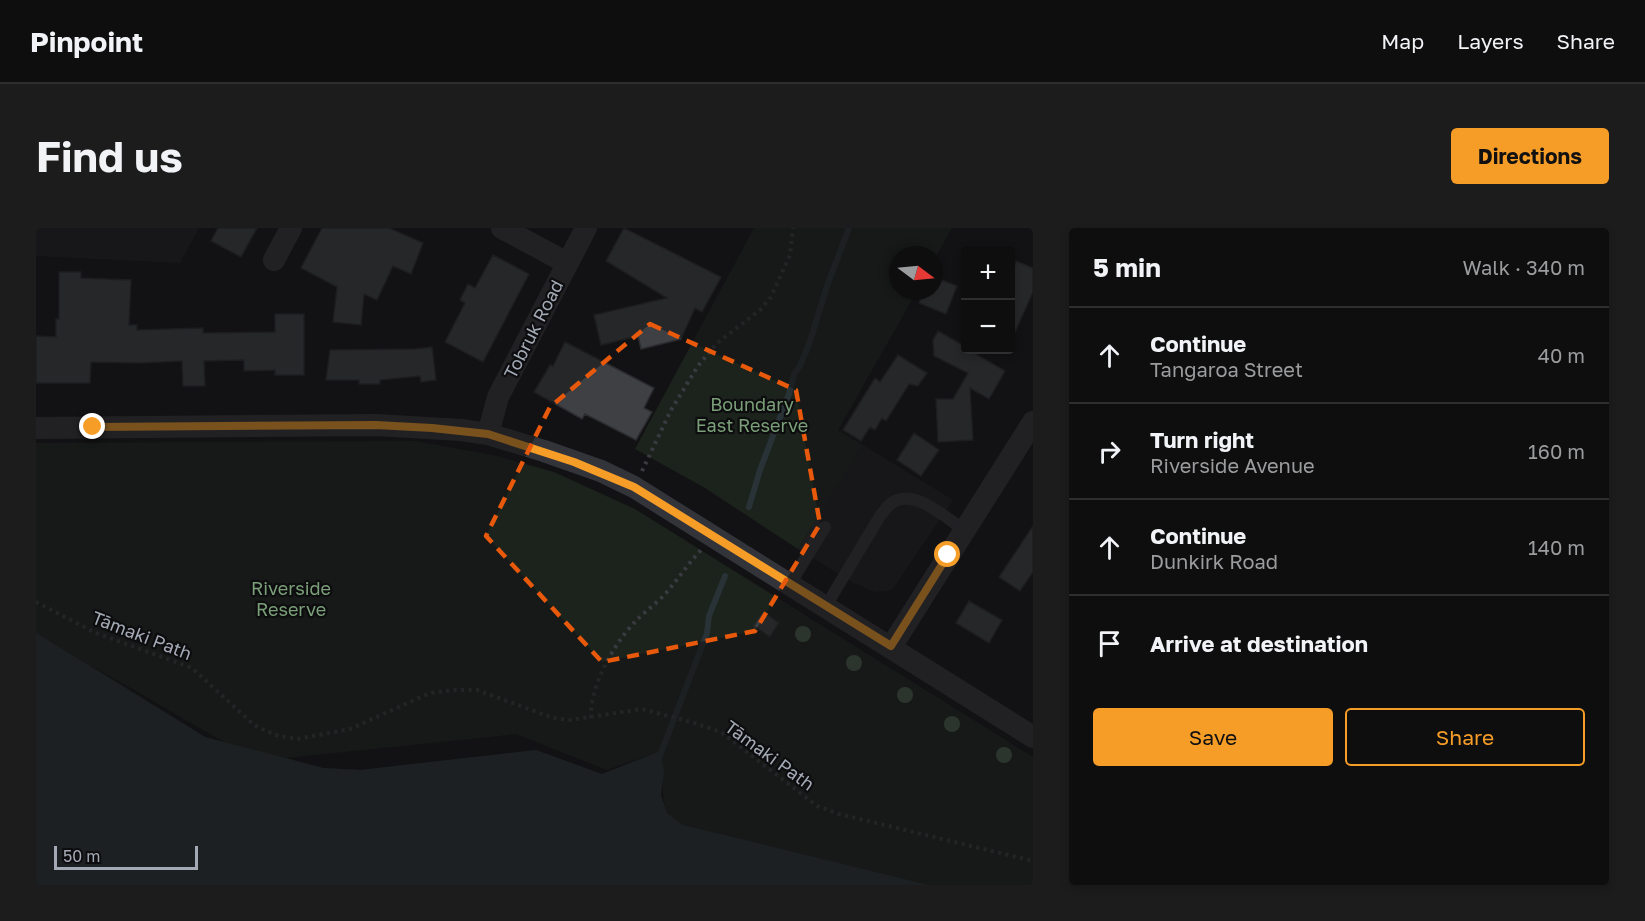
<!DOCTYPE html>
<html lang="en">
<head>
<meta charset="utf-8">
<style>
  body { margin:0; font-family:"Golos Text",sans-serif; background:#1c1c1d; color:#f1f3f6 }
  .controls { position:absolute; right:18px; top:18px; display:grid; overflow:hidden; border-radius:6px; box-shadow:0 3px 9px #0003 }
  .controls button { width:54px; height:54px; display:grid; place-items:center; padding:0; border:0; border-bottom:2px solid #2e2e2f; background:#0e0e0f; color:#f1f3f6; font:30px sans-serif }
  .compass { position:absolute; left:853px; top:18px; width:54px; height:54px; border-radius:50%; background:#0e0e0f; box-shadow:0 3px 9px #0003; rotate:106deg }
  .scale { position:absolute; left:18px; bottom:15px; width:144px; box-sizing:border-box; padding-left:6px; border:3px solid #a3aab5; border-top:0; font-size:16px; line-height:21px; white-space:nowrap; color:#a3aab5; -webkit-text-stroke:4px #0d0d0f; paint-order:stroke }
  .stop { position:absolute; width:18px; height:18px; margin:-14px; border:4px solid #f69d28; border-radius:50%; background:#fff }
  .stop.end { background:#f69d28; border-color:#fff; box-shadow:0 2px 6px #0008 }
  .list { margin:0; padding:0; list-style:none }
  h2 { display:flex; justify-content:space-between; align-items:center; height:78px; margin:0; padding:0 24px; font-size:26px }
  h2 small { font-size:20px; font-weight:400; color:#9b9c9e }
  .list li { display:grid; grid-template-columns:39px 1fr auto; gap:18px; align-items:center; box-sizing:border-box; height:96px; padding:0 24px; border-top:2px solid #2e2e2f }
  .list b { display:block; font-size:22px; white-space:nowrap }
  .list p { margin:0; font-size:20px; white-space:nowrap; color:#9b9c9e }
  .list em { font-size:20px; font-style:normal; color:#9b9c9e }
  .actions { display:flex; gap:12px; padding:18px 24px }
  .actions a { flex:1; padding:14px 0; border:2px solid #f69d28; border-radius:6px; text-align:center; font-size:21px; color:#f69d28 }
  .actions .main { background:#f69d28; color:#111 }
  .icon { flex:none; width:33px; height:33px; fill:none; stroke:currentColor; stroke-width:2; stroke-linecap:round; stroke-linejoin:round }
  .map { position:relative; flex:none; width:997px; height:657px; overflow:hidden; border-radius:6px }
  header { display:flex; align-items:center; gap:36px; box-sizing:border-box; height:84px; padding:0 30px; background:#0e0e0f; border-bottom:2px solid #2e2e2f }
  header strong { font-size:28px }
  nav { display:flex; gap:33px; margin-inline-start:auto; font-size:21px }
  .intro { display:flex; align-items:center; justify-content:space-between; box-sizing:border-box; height:144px; padding:0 36px }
  h1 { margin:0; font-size:42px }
  .button { padding:15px 27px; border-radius:6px; background:#f69d28; color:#111; font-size:21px; font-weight:700 }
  main { display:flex; gap:36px; padding:0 36px }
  aside { flex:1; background:#0e0e0f; border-radius:6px; box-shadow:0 3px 9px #0003 }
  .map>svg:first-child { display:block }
  .built { fill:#1e1e21 }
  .green { fill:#1c231c; fill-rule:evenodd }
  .water { fill:#283237 }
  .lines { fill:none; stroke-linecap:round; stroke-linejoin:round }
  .stream { stroke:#283237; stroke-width:6 }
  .building { fill:#3e4044; stroke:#2c2c30; stroke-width:1.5 }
  .path { stroke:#393b40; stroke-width:4; stroke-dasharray:3 4.5; stroke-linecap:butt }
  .lane { stroke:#333439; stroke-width:12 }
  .street { stroke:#333439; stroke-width:22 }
  .tree { fill:#4c604c }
  .route { stroke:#f69d28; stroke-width:8 }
  .marked { fill:none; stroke:#e8590c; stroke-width:4.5; stroke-dasharray:12 8; stroke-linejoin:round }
  .labels { text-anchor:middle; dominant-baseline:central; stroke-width:4.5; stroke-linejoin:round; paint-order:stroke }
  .street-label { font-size:18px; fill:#a3aab5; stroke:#0d0d0f }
  .park-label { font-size:18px; fill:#7ba079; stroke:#0d0d0f }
</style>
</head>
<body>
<header>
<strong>Pinpoint</strong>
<nav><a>Map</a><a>Layers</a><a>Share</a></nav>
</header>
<div class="intro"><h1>Find us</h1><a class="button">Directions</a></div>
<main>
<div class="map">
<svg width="997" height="657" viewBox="0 0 997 657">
  <rect width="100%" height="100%" fill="#121214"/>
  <path class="built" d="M 0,0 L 163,0 L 144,35 L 0,28 Z
    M 827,217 L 917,272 L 856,362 L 839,364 L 816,354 L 762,321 Z"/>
  <path class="green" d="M 718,0 L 916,0 L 898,32 L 898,27 L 862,27 L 862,63 L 881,63 L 802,202 L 827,217 L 762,321 L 669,260 L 599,221 Z
    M 378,213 L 457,227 L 518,244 L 599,281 L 997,529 L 997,657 L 0,657 L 0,215 ZM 59,440 L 60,440 L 188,514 L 169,509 ZM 480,506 L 571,542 L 624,523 C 629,545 624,561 630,582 L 500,522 L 324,542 L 287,540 L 250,530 Z"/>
  <path class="water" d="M 0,405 L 169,509 L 287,540 L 324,542 L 500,522 L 566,546 L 624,523 L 628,543 L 625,567 L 631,585 L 647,597 L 892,657 L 0,657 Z"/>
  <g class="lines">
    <path class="stream" d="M 713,279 L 724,242 L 753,166 L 758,146 L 764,138 L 773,116 L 792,55 L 813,0
      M 623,530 L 671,405 L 673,388 L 689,348"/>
  </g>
  <path class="building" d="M 182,0 L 221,0 L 205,29 L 175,13 Z
    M 286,0 L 353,0 L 387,15 L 375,46 L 357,38 L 341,72 L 328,66 L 325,97 L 297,94 L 301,59 L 265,40 Z
    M 588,0 L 685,49 L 666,84 L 659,80 L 645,111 L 605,121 L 602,108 L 565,117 L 558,87 L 631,70 L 570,33 Z
    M 457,27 L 493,46 L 447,134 L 409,114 L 429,75 L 424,72 L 432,56 L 439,60 Z
    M 980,33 L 997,40 L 997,64 L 975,113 L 975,48 Z
    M 23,44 L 45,44 L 45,50 L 95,52 L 93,97 L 101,97 L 101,102 L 167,100 L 167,105 L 239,104 L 239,86 L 268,86 L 268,147 L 239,147 L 239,142 L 208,143 L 208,132 L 168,133 L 169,158 L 147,158 L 146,133 L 103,135 L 55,134 L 54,155 L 0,155 L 0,108 L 20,109 L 20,91 L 23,91 Z
    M 898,49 L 921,58 L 910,86 L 883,75 L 887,63 L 898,63 Z
    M 902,103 L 930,119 L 930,122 L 933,122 L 969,143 L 953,171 L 934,160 L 937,212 L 902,214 L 900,171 L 917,171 L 932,145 L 898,128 L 897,112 Z
    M 529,114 L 618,160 L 608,180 L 616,184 L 600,212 L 549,186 L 546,191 L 498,164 L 514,137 L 517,138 Z
    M 396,119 L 400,152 L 385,154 L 384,148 L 344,152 L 344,156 L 323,156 L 323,152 L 290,152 L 294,122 L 380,121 Z
    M 862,127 L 891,145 L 882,158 L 873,156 L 850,193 L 846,190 L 839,202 L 834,199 L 825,213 L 807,202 L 839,150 L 844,154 Z
    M 878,205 L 903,222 L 885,248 L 861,232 Z
    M 997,298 L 997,344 L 984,363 L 963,349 Z
    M 933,373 L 966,392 L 953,415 L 920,395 Z
    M 728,384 L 743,395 L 734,409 L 718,398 Z"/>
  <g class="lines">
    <path class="path" d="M 606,243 L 635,182 L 662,138 L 680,116 L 724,82 L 735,69 L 754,27 L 757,0
      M 0,374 L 60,405 L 156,440 L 218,497 L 239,507 L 261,511 L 314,501 L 394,465 L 416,462 L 441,462 L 517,490 L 534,492 L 606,481 L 655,494 L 685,504 L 781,578 L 803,586 L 997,633
      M 555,490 C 553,460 578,415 599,394 C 608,384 620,376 630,365 C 642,351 652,336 665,322"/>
    <path class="lane" d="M 754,356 L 789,299
      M 790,378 L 844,288 C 848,283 852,277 857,274 C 880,261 910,290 928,302"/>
    <path class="street" d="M 466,0 L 531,35
      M 238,32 L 255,0
      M 0,200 L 340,197 L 425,202 L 452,206 L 508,223 L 565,243 L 598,259 L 997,509
      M 452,206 L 462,169 L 550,0
      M 855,419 L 997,194"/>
  </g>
  <g class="tree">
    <circle cx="767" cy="406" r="8"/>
    <circle cx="818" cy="435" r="8"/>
    <circle cx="869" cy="467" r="8"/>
    <circle cx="916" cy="496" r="8"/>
    <circle cx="968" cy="527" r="8"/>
  </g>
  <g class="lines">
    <path class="route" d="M 57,199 L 340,197 L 396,200 L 452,206 L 538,234 L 598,259 L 855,418 L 912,327"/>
  </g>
  <path d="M0 0H997V657H0ZM 614,96 L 760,162 L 784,296 L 719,403 L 566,434 L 450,308 L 514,179 Z" fill="#121214" fill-opacity=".55" fill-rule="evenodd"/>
  <path class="marked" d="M 614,96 L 760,162 L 784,296 L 719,403 L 566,434 L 450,308 L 514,179 Z"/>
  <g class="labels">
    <g class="street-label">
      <text transform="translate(497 101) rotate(-63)">Tobruk Road</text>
      <text transform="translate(106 407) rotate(21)">Tāmaki Path</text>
      <text transform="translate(734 527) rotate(36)">Tāmaki Path</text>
    </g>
    <g class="park-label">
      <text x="716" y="176">Boundary<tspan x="716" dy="21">East Reserve</tspan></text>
      <text x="255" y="360">Riverside<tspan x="255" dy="21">Reserve</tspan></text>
    </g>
  </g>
</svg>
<div class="controls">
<button>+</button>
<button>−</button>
</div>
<svg class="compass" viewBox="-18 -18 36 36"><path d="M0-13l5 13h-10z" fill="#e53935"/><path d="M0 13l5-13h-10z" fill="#9b9c9e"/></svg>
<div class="scale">50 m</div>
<div class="stop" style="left:912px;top:327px"></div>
<div class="stop end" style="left:57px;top:199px"></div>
</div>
<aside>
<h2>5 min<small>Walk · 340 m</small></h2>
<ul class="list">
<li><svg class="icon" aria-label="ahead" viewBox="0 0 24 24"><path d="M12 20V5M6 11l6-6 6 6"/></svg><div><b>Continue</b><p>Tangaroa Street</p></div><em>40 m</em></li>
<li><svg class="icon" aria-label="right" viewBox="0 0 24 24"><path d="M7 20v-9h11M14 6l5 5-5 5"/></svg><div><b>Turn right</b><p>Riverside Avenue</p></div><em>160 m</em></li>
<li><svg class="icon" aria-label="ahead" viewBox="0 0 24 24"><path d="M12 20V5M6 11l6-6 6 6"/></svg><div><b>Continue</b><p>Dunkirk Road</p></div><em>140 m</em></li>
<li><svg class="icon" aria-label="arrive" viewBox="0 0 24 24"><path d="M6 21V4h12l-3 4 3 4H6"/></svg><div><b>Arrive at destination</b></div></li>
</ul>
<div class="actions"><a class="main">Save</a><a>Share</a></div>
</aside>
</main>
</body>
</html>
